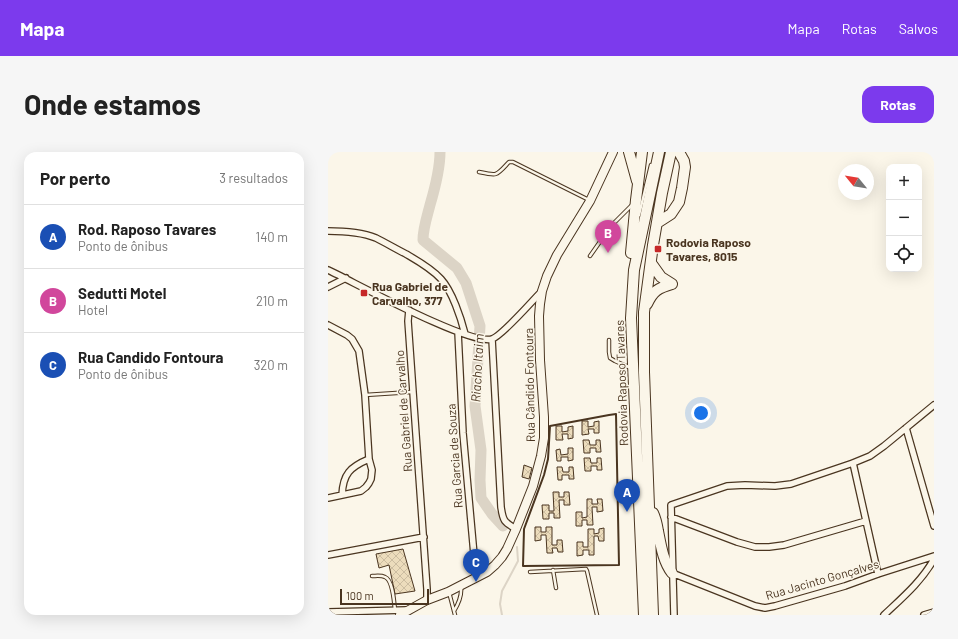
<!DOCTYPE html>
<html lang="pt">
<head>
<meta charset="utf-8">
<style>
  body { margin:0; font-family:Barlow,sans-serif; background:#f6f6f6; color:#222 }
  .controls { position:absolute; right:12px; top:12px; display:grid; overflow:hidden; border-radius:8px; box-shadow:0 4px 16px #0002 }
  .controls button { width:36px; height:36px; display:grid; place-items:center; padding:0; border:0; border-bottom:1px solid #e0e0e0; background:#fff; color:#222; font:20px sans-serif }
  .compass { position:absolute; left:510px; top:12px; width:36px; height:36px; border-radius:50%; background:#fff; box-shadow:0 4px 16px #0002; rotate:300deg }
  .scale { position:absolute; left:12px; bottom:10px; width:89px; box-sizing:border-box; padding-left:4px; border:2px solid #4a3520; border-top:0; font-size:11px; line-height:14px; white-space:nowrap; color:#4a3520; -webkit-text-stroke:3px #fbf6e9; paint-order:stroke }
  .you { position:absolute; left:373px; top:261px; width:14px; height:14px; margin:-10px; border:3px solid #fff; border-radius:50%; background:#1a73e8; box-shadow:0 0 0 6px #1a73e833 }
  .badge { display:grid; place-items:center; width:26px; height:26px; border-radius:50%; background:#7c3aed; color:#fff; font-size:13px; font-weight:700 }
  .pin { position:absolute; translate:-50% -33px; filter:drop-shadow(0 1px 2px #0008) }
  .pin::after { content:''; position:absolute; top:21px; width:14px; height:12px; background:inherit; clip-path:polygon(0 0,100% 0,50% 100%) }
  .list { margin:0; padding:0; list-style:none }
  h2 { display:flex; justify-content:space-between; align-items:center; height:52px; margin:0; padding:0 16px; font-size:17px }
  h2 small { font-size:13px; font-weight:400; color:#767676 }
  .list li { display:grid; grid-template-columns:26px 1fr auto; gap:12px; align-items:center; box-sizing:border-box; height:64px; padding:0 16px; border-top:1px solid #e0e0e0 }
  .list b { display:block; font-size:15px; white-space:nowrap }
  .list p { margin:0; font-size:13px; white-space:nowrap; color:#767676 }
  .list em { font-size:13px; font-style:normal; color:#767676 }
  .icon { flex:none; width:22px; height:22px; fill:none; stroke:currentColor; stroke-width:2; stroke-linecap:round; stroke-linejoin:round }
  .map { position:relative; flex:none; width:606px; height:463px; overflow:hidden; border-radius:12px }
  header { display:flex; align-items:center; gap:24px; box-sizing:border-box; height:56px; padding:0 20px; background:#7c3aed; color:#fff }
  header strong { font-size:19px }
  nav { display:flex; gap:22px; margin-inline-start:auto; font-size:14px }
  .intro { display:flex; align-items:center; justify-content:space-between; box-sizing:border-box; height:96px; padding:0 24px }
  h1 { margin:0; font-size:28px }
  .button { padding:10px 18px; border-radius:12px; background:#7c3aed; color:#fff; font-size:14px; font-weight:700 }
  main { display:flex; gap:24px; padding:0 24px }
  aside { flex:1; background:#fff; border-radius:12px; box-shadow:0 4px 16px #0002 }
  .map>svg:first-child { display:block }
  .lines { fill:none; stroke-linecap:round; stroke-linejoin:round }
  .stream { stroke:#dcd4c6; stroke-width:2 }
  .river { stroke:#dcd4c6; stroke-width:11 }
  .building { fill:url(#building-cross-hatch); stroke:#4a3520 }
  .service-casing { stroke:#4a3520; stroke-width:4.5 }
  .minor-casing { stroke:#4a3520; stroke-width:8 }
  .secondary-casing { stroke:#4a3520; stroke-width:10 }
  .motorway-casing { stroke:#4a3520; stroke-width:12 }
  .service { stroke:#fbf6e9; stroke-width:2.5 }
  .minor { stroke:#fbf6e9; stroke-width:5.5 }
  .secondary { stroke:#fbf6e9; stroke-width:8 }
  .motorway { stroke:#fbf6e9; stroke-width:10 }
  .wall { stroke:#4a3520; stroke-width:2 }
  .poi-dot { fill:#c62828; stroke:#fbf6e9; stroke-width:1.5 }
  .labels { text-anchor:middle; dominant-baseline:central; stroke-width:3; stroke-linejoin:round; paint-order:stroke }
  .poi-label { font-size:12px; font-weight:bold; fill:#4a3520; stroke:#fbf6e9; text-anchor:start }
  .street-label { font-size:12px; fill:#4a3520; stroke:#fbf6e9 }
  .water-label { font-size:13px; font-style:italic; fill:#4a3520; stroke:#fbf6e9 }
</style>
</head>
<body>
<header>
<strong>Mapa</strong>
<nav><a>Mapa</a><a>Rotas</a><a>Salvos</a></nav>
</header>
<div class="intro"><h1>Onde estamos</h1><a class="button">Rotas</a></div>
<main>
<aside>
<h2>Por perto<small>3 resultados</small></h2>
<ul class="list">
<li><span class="badge" style="background:#1a4fb4">A</span><div><b>Rod. Raposo Tavares</b><p>Ponto de ônibus</p></div><em>140 m</em></li>
<li><span class="badge" style="background:#d1479c">B</span><div><b>Sedutti Motel</b><p>Hotel</p></div><em>210 m</em></li>
<li><span class="badge" style="background:#1a4fb4">C</span><div><b>Rua Candido Fontoura</b><p>Ponto de ônibus</p></div><em>320 m</em></li>
</ul>
</aside>
<div class="map">
<svg width="606" height="463" viewBox="0 0 606 463">
  <defs>
    <pattern id="building-cross-hatch" width="8" height="8" patternUnits="userSpaceOnUse"><rect width="8" height="8" fill="#ecdcbc"/><path d="M0 0l8 8M0 8l8-8" fill="none" stroke="#ccbda1"/></pattern>
  </defs>
  <rect width="100%" height="100%" fill="#fbf6e9"/>
  <g class="lines">
    <path class="stream" d="M 174,463 L 172,452 L 174,439 L 190,409 L 189,395"/>
    <path class="river" d="M 112,0 C 112,18 107,36 102,53 C 99,65 95,76 95,88 L 129,116 L 138,131 L 152,174 L 147,254 L 153,298 L 152,328 L 153,346 L 164,362 L 175,374"/>
  </g>
  <path class="building" d="M 254,269 L 260,269 L 260,275 L 266,274 L 266,270 L 271,269 L 271,281 L 266,281 L 266,277 L 260,277 L 261,282 L 254,283 Z
    M 228,274 L 234,274 L 234,280 L 240,279 L 240,275 L 245,274 L 245,286 L 240,287 L 240,282 L 234,282 L 235,288 L 228,288 Z
    M 255,288 L 261,288 L 262,293 L 268,293 L 268,288 L 272,288 L 273,300 L 268,300 L 268,296 L 262,296 L 262,301 L 256,301 Z
    M 240,296 L 245,296 L 245,308 L 240,309 L 240,305 L 233,305 L 233,309 L 229,309 L 228,298 L 232,297 L 233,303 L 240,302 Z
    M 256,306 L 262,306 L 263,311 L 269,311 L 269,306 L 273,306 L 274,318 L 269,318 L 269,314 L 263,314 L 263,319 L 257,319 Z
    M 196,313 L 204,316 L 201,327 L 194,325 Z
    M 229,315 L 234,315 L 235,320 L 241,320 L 241,315 L 245,315 L 246,327 L 241,327 L 241,323 L 234,323 L 234,328 L 230,328 Z
    M 225,340 L 231,340 L 231,345 L 236,345 L 236,340 L 241,340 L 242,353 L 236,353 L 236,348 L 231,348 L 232,366 L 226,366 L 226,361 L 221,361 L 221,367 L 215,367 L 214,353 L 221,353 L 221,359 L 226,359 Z
    M 259,347 L 264,347 L 264,352 L 270,352 L 269,347 L 274,347 L 275,359 L 269,360 L 269,355 L 264,355 L 265,373 L 259,373 L 259,368 L 254,368 L 254,374 L 248,374 L 248,360 L 254,360 L 254,366 L 259,365 Z
    M 207,375 L 213,375 L 213,380 L 218,380 L 218,375 L 224,375 L 224,393 L 229,393 L 229,388 L 234,388 L 235,400 L 230,400 L 229,396 L 224,396 L 225,401 L 219,401 L 218,383 L 213,383 L 213,388 L 207,389 Z
    M 276,376 L 276,389 L 271,389 L 270,384 L 266,384 L 266,403 L 261,403 L 261,398 L 255,398 L 255,403 L 249,404 L 249,390 L 255,390 L 255,395 L 260,395 L 260,377 L 266,377 L 266,382 L 271,381 L 271,377 Z
    M 75,397 L 87,439 L 67,442 L 61,413 L 51,416 L 48,402 Z"/>
  <g class="lines">
    <defs>
      <path id="service" d="M 151,20 C 170,24 168,24 181,10 L 185,10 L 261,48
        M 311,63 L 323,13
        M 262,104 L 283,74 L 305,52
        M 281,188 L 281,200 L 282,206 L 287,209 L 303,216
        M 37,243 L 84,240
        M 225,418 L 228,436
        M 202,420 L 258,417 L 259,419 L 269,463
        M 44,424 C 48,424 53,423 57,425 C 65,428 66,450 67,458
        M 121,440 L 127,463
        M 126,459 C 131,451 134,444 133,435"/>
      <path id="minor" d="M 0,79 C 16,79 33,80 48,86 C 58,91 68,97 78,102 C 90,109 103,116 113,127 C 124,139 133,166 137,182
        M 0,118 C 26,130 142,194 164,187 C 175,183 204,149 214,139
        M 0,135 L 18,126
        M 81,158 L 80,169 L 85,240 L 99,437 L 99,448
        M 0,173 L 19,183 L 24,187 L 31,199 L 37,243 L 41,307 L 44,318 L 43,327 L 41,331 L 38,335 L 33,339 L 0,346
        M 130,180 L 135,281 L 148,425
        M 164,187 L 173,355 C 175,369 176,370 188,377
        M 578,276 L 606,374
        M 525,311 L 550,422
        M 14,343 C 15,322 22,315 41,307
        M 343,365 L 409,390 L 427,395 L 441,395 L 456,393 L 538,369
        M 0,403 L 96,385
        M 344,421 L 427,454 L 437,456 L 447,454 L 517,434 L 550,422 L 606,404
        M 0,460 L 78,458
        M 346,463 L 343,353 L 399,334 L 417,333 L 447,334 L 463,332 L 525,311 L 542,304 L 556,294 L 606,253
        M 556,463 C 574,446 594,429 606,407
        M 596,463 L 606,460"/>
      <path id="secondary" d="M 72,463 L 99,448 L 120,440 L 159,420 L 167,413 L 174,405 L 179,397 L 188,377 L 205,334 L 213,304 L 216,286 L 216,265 L 212,208 L 211,164 L 212,152 L 214,139 L 219,124 L 229,103 L 262,49 L 285,0"/>
      <path id="motorway" d="M 301,0 L 309,29
        M 329,71 L 343,62 L 351,50 L 354,36 L 357,15 L 356,9 L 351,0
        M 303,101 L 308,48 L 314,0
        M 323,111 L 333,125 L 344,132
        M 319,152 C 325,139 330,136 344,132
        M 325,361 C 328,367 329,373 330,379 C 333,394 335,409 344,421
        M 316,463 L 303,166 L 306,118 L 331,0
        M 325,463 L 316,220 L 316,160 L 325,93 L 334,41 L 343,0"/>
    </defs>
    <use href="#service" class="service-casing"/>
    <use href="#minor" class="minor-casing"/>
    <use href="#secondary" class="secondary-casing"/>
    <use href="#motorway" class="motorway-casing"/>
    <use href="#service" class="service"/>
    <use href="#minor" class="minor"/>
    <use href="#secondary" class="secondary"/>
    <use href="#motorway" class="motorway"/>
    <path class="wall" d="M 288,262 L 291,413 L 195,414 L 196,377 L 216,323 L 220,307 L 222,274 L 281,263 Z"/>
  </g>
  <g class="poi-dot">
    <rect x="326" y="93" width="8" height="8" rx="2"/>
    <rect x="32" y="137" width="8" height="8" rx="2"/>
  </g>
  <g class="labels">
    <g class="poi-label">
      <text x="338" y="90">Rodovia Raposo<tspan x="338" dy="14">Tavares, 8015</tspan></text>
      <text x="44" y="134">Rua Gabriel de<tspan x="44" dy="14">Carvalho, 377</tspan></text>
    </g>
    <g class="street-label">
      <text transform="translate(293 231) rotate(-92)">Rodovia Raposo Tavares</text>
      <text transform="translate(201 233) rotate(-91)">Rua Cândido Fontoura</text>
      <text transform="translate(75 259) rotate(-94)">Rua Gabriel de Carvalho</text>
      <text transform="translate(126 304) rotate(-94)">Rua Garcia de Souza</text>
      <text transform="translate(494 427) rotate(-16)">Rua Jacinto Gonçalves</text>
    </g>
    <g class="water-label">
      <text transform="translate(149 216) rotate(-87)">Riacho Itaim</text>
    </g>
  </g>
</svg>
<div class="controls">
<button>+</button>
<button>−</button>
<button><svg class="icon" aria-label="locate" viewBox="0 0 24 24"><circle cx="12" cy="12" r="6"/><path d="M12 2v4M12 18v4M2 12h4M18 12h4"/></svg></button>
</div>
<svg class="compass" viewBox="-18 -18 36 36"><path d="M0-13l5 13h-10z" fill="#e53935"/><path d="M0 13l5-13h-10z" fill="#767676"/></svg>
<div class="scale">100 m</div>
<div class="you"></div>
<div class="pin badge" style="left:299px;top:360px;background:#1a4fb4">A</div>
<div class="pin badge" style="left:280px;top:101px;background:#d1479c">B</div>
<div class="pin badge" style="left:148px;top:430px;background:#1a4fb4">C</div>
</div>
</main>
</body>
</html>
